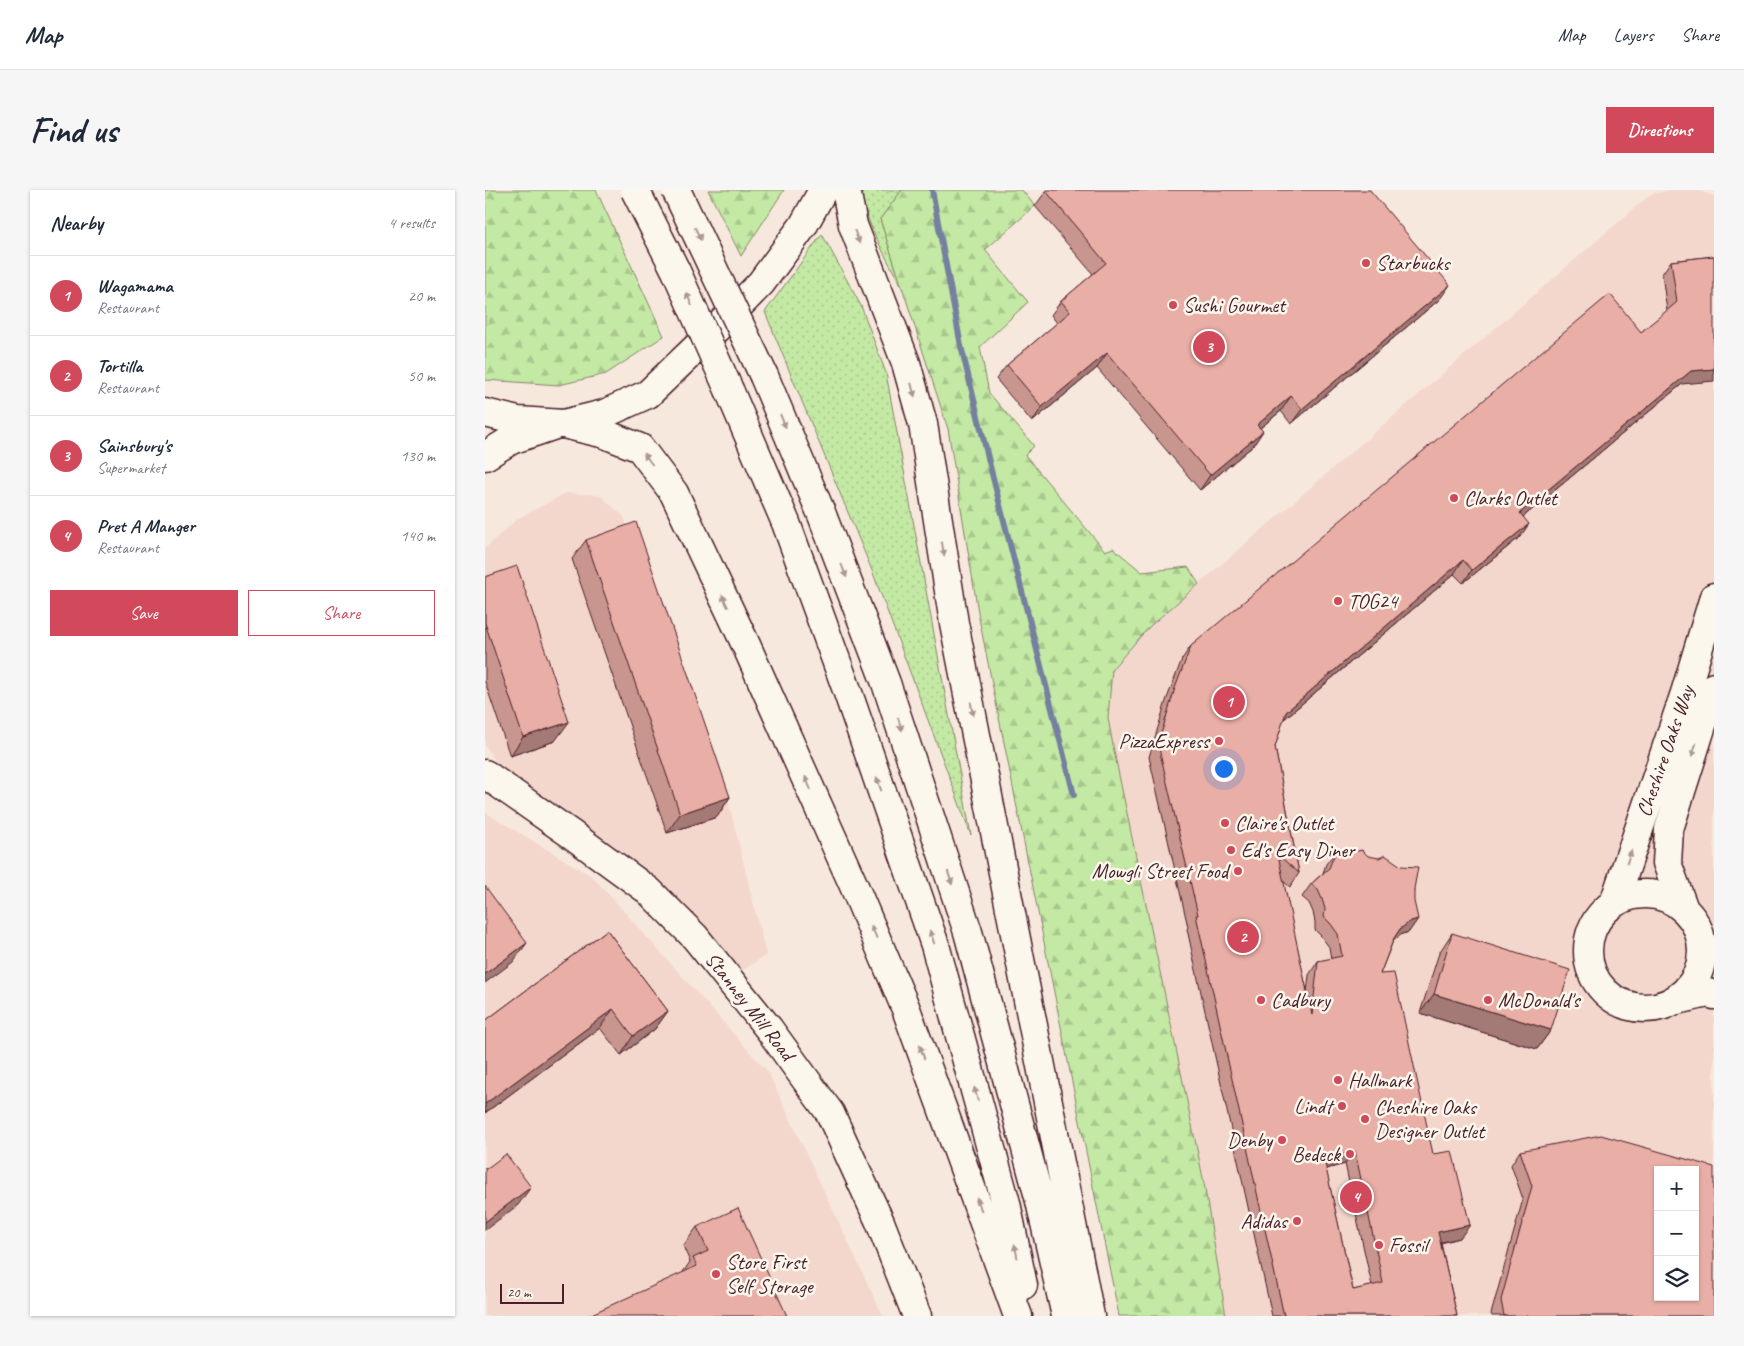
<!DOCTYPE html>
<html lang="en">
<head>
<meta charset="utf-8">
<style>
  body { margin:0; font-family:Caveat,sans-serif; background:#f6f6f7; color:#1f2937 }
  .controls { position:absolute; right:15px; bottom:15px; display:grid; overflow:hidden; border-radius:0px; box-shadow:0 1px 4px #0004 }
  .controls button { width:45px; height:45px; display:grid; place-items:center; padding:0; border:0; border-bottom:1px solid #e0e1e3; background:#fff; color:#1f2937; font:25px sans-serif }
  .scale { position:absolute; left:15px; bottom:12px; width:64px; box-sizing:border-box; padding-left:5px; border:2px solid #4a1f2b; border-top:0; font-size:14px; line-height:18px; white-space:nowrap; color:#4a1f2b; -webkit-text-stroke:4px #fbf7ec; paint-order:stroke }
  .you { position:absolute; left:738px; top:578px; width:18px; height:18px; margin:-12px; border:4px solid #fff; border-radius:50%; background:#1a73e8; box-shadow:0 0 0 8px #1a73e833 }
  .badge { display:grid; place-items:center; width:32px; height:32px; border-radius:50%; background:#d1495b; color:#fff; font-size:16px; font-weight:700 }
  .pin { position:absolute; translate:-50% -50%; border:2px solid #fff; box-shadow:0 1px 5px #0006 }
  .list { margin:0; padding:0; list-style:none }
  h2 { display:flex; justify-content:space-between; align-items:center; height:65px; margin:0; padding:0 20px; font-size:21px }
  h2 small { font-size:16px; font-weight:400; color:#747a83 }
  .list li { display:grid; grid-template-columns:32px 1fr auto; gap:15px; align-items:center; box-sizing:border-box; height:80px; padding:0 20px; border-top:1px solid #e0e1e3 }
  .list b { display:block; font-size:19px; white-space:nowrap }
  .list p { margin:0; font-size:16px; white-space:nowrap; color:#747a83 }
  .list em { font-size:16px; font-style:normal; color:#747a83 }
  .actions { display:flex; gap:10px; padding:15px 20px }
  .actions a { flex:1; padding:11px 0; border:1px solid #d1495b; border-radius:0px; text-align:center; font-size:18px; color:#d1495b }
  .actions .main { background:#d1495b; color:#fff }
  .icon { flex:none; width:28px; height:28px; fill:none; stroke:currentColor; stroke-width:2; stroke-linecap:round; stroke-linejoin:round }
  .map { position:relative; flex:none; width:1229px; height:1126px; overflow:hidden; border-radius:0px }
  header { display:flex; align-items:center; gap:30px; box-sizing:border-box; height:70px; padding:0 25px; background:#fff; border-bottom:1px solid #e0e1e3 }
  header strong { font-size:24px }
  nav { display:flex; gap:28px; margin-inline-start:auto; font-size:18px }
  .intro { display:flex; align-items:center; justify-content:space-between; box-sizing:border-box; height:120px; padding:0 30px }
  h1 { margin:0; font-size:35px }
  .button { padding:12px 22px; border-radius:0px; background:#d1495b; color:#fff; font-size:18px; font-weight:700 }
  main { display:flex; gap:30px; padding:0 30px }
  aside { flex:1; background:#fff; border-radius:0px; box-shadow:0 1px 4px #0004 }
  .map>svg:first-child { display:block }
  .built { fill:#f3d7cd; fill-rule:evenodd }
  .grass { fill:url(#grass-dots); stroke:#868468 }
  .forest { fill:url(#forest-firs); stroke:#868468 }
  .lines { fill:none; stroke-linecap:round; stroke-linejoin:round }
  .stream { stroke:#75809f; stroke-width:6 }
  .minor-casing { stroke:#4a1f2b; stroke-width:31 }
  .major-casing { stroke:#4a1f2b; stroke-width:31 }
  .highway-casing { stroke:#4a1f2b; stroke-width:31 }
  .minor { stroke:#fbf7ec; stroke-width:28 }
  .major { stroke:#fbf7ec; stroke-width:28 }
  .highway { stroke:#fbf7ec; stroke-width:28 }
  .highway-bridge-casing { stroke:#4a1f2b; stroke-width:31; stroke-linecap:butt }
  .highway-bridge { stroke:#fbf7ec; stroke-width:28 }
  .wall { fill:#c8968e; stroke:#4a1f2b; fill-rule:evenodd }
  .shaded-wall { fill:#a37a74; stroke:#4a1f2b }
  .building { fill:#e9aea5; stroke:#4a1f2b; fill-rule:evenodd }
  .oneway { fill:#ab9695 }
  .poi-dot { fill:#d1495b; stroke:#fbf7ec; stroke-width:2 }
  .labels { text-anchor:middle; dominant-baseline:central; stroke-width:5; stroke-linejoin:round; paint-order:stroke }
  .poi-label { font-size:21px; fill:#4a1f2b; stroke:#fbf7ec; text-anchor:start }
  .street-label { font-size:21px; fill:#4a1f2b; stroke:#fbf7ec }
</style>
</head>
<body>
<header>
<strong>Map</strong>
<nav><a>Map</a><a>Layers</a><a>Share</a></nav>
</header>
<div class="intro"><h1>Find us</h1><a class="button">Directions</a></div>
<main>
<aside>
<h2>Nearby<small>4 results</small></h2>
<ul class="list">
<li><span class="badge">1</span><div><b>Wagamama</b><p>Restaurant</p></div><em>20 m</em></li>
<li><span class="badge">2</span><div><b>Tortilla</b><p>Restaurant</p></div><em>50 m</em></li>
<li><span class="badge">3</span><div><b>Sainsbury's</b><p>Supermarket</p></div><em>130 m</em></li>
<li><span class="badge">4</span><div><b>Pret A Manger</b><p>Restaurant</p></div><em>140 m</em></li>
</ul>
<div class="actions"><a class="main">Save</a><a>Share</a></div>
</aside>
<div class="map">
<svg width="1229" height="1126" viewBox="0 0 1229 1126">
  <defs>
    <pattern id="grass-dots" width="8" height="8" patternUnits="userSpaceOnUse" patternTransform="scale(1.25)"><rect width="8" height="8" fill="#c3e9a4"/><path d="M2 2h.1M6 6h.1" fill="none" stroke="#a9c78d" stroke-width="1.8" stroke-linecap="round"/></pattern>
    <pattern id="forest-firs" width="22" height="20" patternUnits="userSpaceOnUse" patternTransform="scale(1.25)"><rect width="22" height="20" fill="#c3e9a4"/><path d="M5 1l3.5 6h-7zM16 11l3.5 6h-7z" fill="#a9c78d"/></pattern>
  </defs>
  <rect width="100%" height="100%" fill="#f7e8de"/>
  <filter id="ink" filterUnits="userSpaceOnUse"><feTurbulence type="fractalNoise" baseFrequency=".02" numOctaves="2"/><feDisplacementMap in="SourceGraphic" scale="10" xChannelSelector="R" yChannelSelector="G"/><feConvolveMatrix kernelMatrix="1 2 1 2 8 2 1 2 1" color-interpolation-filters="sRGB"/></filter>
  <g filter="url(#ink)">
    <path class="built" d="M 1185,0 L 1212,0 L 1229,6 L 1229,1126 L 741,1126 L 719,993 L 629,561 L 623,528 L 627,479 L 665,436 L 1166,4 ZM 1173,980 L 1210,980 L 1210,1107 L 1173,1107 Z
      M 81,303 L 115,305 L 139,327 L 240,597 L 281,765 L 255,782 L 15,578 L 0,555 L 0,358 L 32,329 Z
      M 0,622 L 108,687 L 283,882 L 398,1126 L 0,1126 Z"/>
    <path class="grass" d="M 377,0 L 417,0 L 395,29 L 418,100 C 406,75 376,27 377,0 Z
      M 337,44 L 376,116 L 401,183 L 486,645 L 388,383 L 280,122 Z"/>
    <path class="forest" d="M 0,0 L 111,0 L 179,146 L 121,184 L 74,195 L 0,190 Z
      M 223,0 L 299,0 L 256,66 Z
      M 417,0 L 537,0 L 550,16 L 500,60 L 543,112 L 495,157 L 504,203 L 549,256 L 540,265 L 620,361 L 628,358 L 657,382 L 703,377 L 714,394 L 665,436 L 627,479 L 623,528 L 629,561 L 719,993 L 741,1126 L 634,1126 L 494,428 L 463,239 L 395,29 Z"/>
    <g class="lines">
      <path class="stream" d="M 447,0 L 476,156 L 505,276 L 589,605"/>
      <defs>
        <path id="minor" d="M 0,266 L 26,250 L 73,234
          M 0,584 L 86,644 L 164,701 L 210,747 L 284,839 L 345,923 L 395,1032 L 432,1126
          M1103 761a57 57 0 1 1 114 0a57 57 0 1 1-114 0Z
          M 1129,713 L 1200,503 L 1229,407
          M 1199,719 L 1182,673 L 1184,639 L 1229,497
          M 1192,810 L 1223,803 L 1229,805"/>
        <path id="major" d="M 0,223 L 33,231 L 78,234 L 119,224 L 163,204 L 235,135 L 276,93 L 318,36 L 338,0"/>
        <path id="highway" d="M 361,0 L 368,35 L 421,173 L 438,234 L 469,433 L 605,1126
          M 279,186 L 337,325 L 401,493 L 483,742 L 555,1011 L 581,1126
          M 245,202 L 301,333 L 362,500 L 450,755 L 521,1013 L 538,1095
          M 78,234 L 120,244 L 155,258 L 189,303 L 261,455 L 369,696 L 421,819 L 533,1126"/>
      </defs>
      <use href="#minor" class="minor-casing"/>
      <use href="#major" class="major-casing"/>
      <use href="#highway" class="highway-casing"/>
      <use href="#minor" class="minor"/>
      <use href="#major" class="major"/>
      <use href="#highway" class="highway"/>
      <defs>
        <path id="highway-bridge" d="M 150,0 L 191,81 L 245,202
          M 191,0 L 279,186"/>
      </defs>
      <use href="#highway-bridge" class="highway-bridge-casing"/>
      <use href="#highway-bridge" class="highway-bridge"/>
    </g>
    <path class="wall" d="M 561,1 L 955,109 L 806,234 L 796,221 L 775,238 L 778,241 L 768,256 L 715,300 L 612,178 L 547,232 L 511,189 L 522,175 L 572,133 L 566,125 L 576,111 L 608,84 L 550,16 Z
      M 1229,66 L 1197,194 L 1038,327 L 1035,347 L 978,393 L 969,384 L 798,530 L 790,557 L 814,683 L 805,697 L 798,691 L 822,802 L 824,785 L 833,771 L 846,769 L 844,757 L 836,746 L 830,740 L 830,732 L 828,722 L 824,713 L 817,707 L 826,694 L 838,683 L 841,674 L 851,661 L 883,666 L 929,699 L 924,742 L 917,744 L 908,751 L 895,784 L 948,964 L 975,1048 L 956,1053 L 972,1126 L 787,1126 L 702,739 L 703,737 L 664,567 L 681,511 L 697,469 L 706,456 L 1156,142 L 1182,121 L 1177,84 L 1186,71 ZM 860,974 L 887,1096 L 868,1100 L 841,979 Z
      M 101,350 L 245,607 L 232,627 L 182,643 L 87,369 Z
      M 0,387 L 70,551 L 25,566 L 0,492 Z
      M 122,740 L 183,821 L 170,839 L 136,865 L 115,838 L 0,923 L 0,831 Z
      M 967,743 L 1066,840 L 1052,859 L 935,823 L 954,763 Z
      M 1035,961 L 1229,1126 L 1007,1126 L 1006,1124 L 1038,1009 L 1026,975 Z
      M 212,1037 L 302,1126 L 198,1082 L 205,1072 L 198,1056 Z"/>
    <path class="shaded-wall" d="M 965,95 L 955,109 L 806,234 L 817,219 Z
      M 622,163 L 612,178 L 547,232 L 557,217 Z
      M 1229,179 L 1229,191 L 1197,194 L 1026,337 L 1035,323 L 1206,181 Z
      M 806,206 L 796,221 L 762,249 L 772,235 Z
      M 778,241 L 768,256 L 715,300 L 725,285 Z
      M 1044,334 L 1035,347 L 978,393 L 987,380 Z
      M 978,370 L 969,384 L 792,535 L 801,522 Z
      M 84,532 L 70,551 L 25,566 L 38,547 Z
      M 245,607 L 232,627 L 182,643 L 195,624 Z
      M 933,729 L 924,742 L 917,744 L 906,753 L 915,739 L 926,731 Z
      M 42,753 L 28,772 L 0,793 L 0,784 Z
      M 949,804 L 1066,840 L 1052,859 L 935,823 Z
      M 128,819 L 115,838 L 0,923 L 0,914 Z
      M 183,821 L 170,839 L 136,865 L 148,846 Z
      M 870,961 L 860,974 L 829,982 L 839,969 Z
      M 46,997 L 33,1015 L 0,1040 L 0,1032 Z
      M 985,1035 L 975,1048 L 944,1055 L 953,1042 Z"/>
    <path class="building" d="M 562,0 L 885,0 L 965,95 L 817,219 L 806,206 L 772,235 L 778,241 L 725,285 L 622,163 L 557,217 L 522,175 L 585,122 L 576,111 L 621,73 L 561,1 Z
      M 1229,66 L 1229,179 L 1206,181 L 1035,323 L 1044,334 L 987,380 L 978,370 L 801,522 L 790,557 L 814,683 L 793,665 L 827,825 L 833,771 L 857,766 L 853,744 L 845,733 L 839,727 L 840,719 L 837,709 L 833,700 L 826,694 L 844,678 L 851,661 L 868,662 L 877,660 L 883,666 L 894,668 L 900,665 L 916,676 L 933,677 L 929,699 L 929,711 L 933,729 L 926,731 L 915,739 L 909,748 L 895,784 L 909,783 L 948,964 L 967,961 L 985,1035 L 953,1042 L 972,1126 L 799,1126 L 711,725 L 713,725 L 673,554 L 690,498 L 706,456 L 1125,104 L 1156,142 L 1192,112 L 1186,71 ZM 870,961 L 898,1093 L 868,1100 L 839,969 Z
      M 151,332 L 245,607 L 195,624 L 101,350 Z
      M 32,376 L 84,532 L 38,547 L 0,433 L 0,387 Z
      M 0,696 L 42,753 L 0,784 Z
      M 122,740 L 183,821 L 148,846 L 128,819 L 0,914 L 0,831 Z
      M 967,743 L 1085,780 L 1066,840 L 949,804 Z
      M 1116,945 L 1229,977 L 1229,1126 L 1019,1126 L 1016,1110 L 1047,996 L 1035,961 ZM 1173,980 L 1210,980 L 1210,1107 L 1173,1107 Z
      M 21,964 L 46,997 L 0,1032 L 0,977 L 1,979 Z
      M 253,1018 L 302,1126 L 102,1126 L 212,1076 L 208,1068 L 223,1061 L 212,1037 Z"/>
    <defs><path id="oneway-solid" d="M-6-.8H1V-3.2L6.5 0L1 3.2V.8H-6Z" transform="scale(1.25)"/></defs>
    <g class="oneway">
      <use href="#oneway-solid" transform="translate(213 44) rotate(64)"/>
      <use href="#oneway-solid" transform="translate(372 47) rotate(69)"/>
      <use href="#oneway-solid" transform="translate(204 109) rotate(-114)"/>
      <use href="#oneway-solid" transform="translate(428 200) rotate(75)"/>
      <use href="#oneway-solid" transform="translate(298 231) rotate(67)"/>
      <use href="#oneway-solid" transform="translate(163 269) rotate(-127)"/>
      <use href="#oneway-solid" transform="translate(458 359) rotate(81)"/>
      <use href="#oneway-solid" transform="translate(359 381) rotate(69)"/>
      <use href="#oneway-solid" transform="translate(240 411) rotate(-115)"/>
      <use href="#oneway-solid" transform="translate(487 519) rotate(79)"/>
      <use href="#oneway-solid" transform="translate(415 534) rotate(72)"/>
      <use href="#oneway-solid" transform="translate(1209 560) rotate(108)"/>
      <use href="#oneway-solid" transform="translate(323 593) rotate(-114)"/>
      <use href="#oneway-solid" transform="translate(394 594) rotate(-109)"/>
      <use href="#oneway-solid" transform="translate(1144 667) rotate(-71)"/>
      <use href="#oneway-solid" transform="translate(465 688) rotate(72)"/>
      <use href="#oneway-solid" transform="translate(389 742) rotate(-113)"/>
      <use href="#oneway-solid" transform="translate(447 747) rotate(-109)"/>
      <use href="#oneway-solid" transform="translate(437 862) rotate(-110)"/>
      <use href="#oneway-solid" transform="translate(491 904) rotate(-105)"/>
      <use href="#oneway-solid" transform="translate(494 1014) rotate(-110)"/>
      <use href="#oneway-solid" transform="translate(531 1061) rotate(-102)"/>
    </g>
  </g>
  <g class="poi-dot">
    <circle cx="881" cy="73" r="5"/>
    <circle cx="688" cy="115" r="5"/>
    <circle cx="969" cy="308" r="5"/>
    <circle cx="853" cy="411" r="5"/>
    <circle cx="734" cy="551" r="5"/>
    <circle cx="740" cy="633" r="5"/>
    <circle cx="746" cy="660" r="5"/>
    <circle cx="753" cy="681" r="5"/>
    <circle cx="776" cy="810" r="5"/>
    <circle cx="1003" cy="810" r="5"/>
    <circle cx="853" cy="890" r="5"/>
    <circle cx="857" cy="916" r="5"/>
    <circle cx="880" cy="929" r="5"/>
    <circle cx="797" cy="950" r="5"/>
    <circle cx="865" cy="964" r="5"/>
    <circle cx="812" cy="1031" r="5"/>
    <circle cx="894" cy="1055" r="5"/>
    <circle cx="231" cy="1084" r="5"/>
  </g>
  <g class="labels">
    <g class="poi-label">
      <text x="891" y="73">Starbucks</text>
      <text x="698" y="115">Sushi Gourmet</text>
      <text x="979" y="308">Clarks Outlet</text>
      <text x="863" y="411">TOG24</text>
      <text x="724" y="551" text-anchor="end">PizzaExpress</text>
      <text x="750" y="633">Claire's Outlet</text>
      <text x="756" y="660">Ed's Easy Diner</text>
      <text x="743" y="681" text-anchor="end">Mowgli Street Food</text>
      <text x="786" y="810">Cadbury</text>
      <text x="1013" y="810">McDonald's</text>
      <text x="863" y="890">Hallmark</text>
      <text x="847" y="916" text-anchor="end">Lindt</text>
      <text x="890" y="917">Cheshire Oaks<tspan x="890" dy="24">Designer Outlet</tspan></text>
      <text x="787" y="950" text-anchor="end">Denby</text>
      <text x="855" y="964" text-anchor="end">Bedeck</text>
      <text x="802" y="1031" text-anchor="end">Adidas</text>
      <text x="904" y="1055">Fossil</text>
      <text x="241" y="1072">Store First<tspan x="241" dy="24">Self Storage</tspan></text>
    </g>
    <g class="street-label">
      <text transform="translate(1180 561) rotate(-71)">Cheshire Oaks Way</text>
      <text transform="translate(265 816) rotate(52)">Stanney Mill Road</text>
    </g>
  </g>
</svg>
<div class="controls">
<button>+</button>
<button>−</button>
<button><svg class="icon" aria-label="layers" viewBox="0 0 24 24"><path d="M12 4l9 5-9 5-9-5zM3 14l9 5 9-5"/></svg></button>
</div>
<div class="scale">20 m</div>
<div class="you"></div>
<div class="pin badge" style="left:744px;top:512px">1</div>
<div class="pin badge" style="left:758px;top:747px">2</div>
<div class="pin badge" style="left:724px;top:157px">3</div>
<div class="pin badge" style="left:871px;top:1007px">4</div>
</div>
</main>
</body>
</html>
